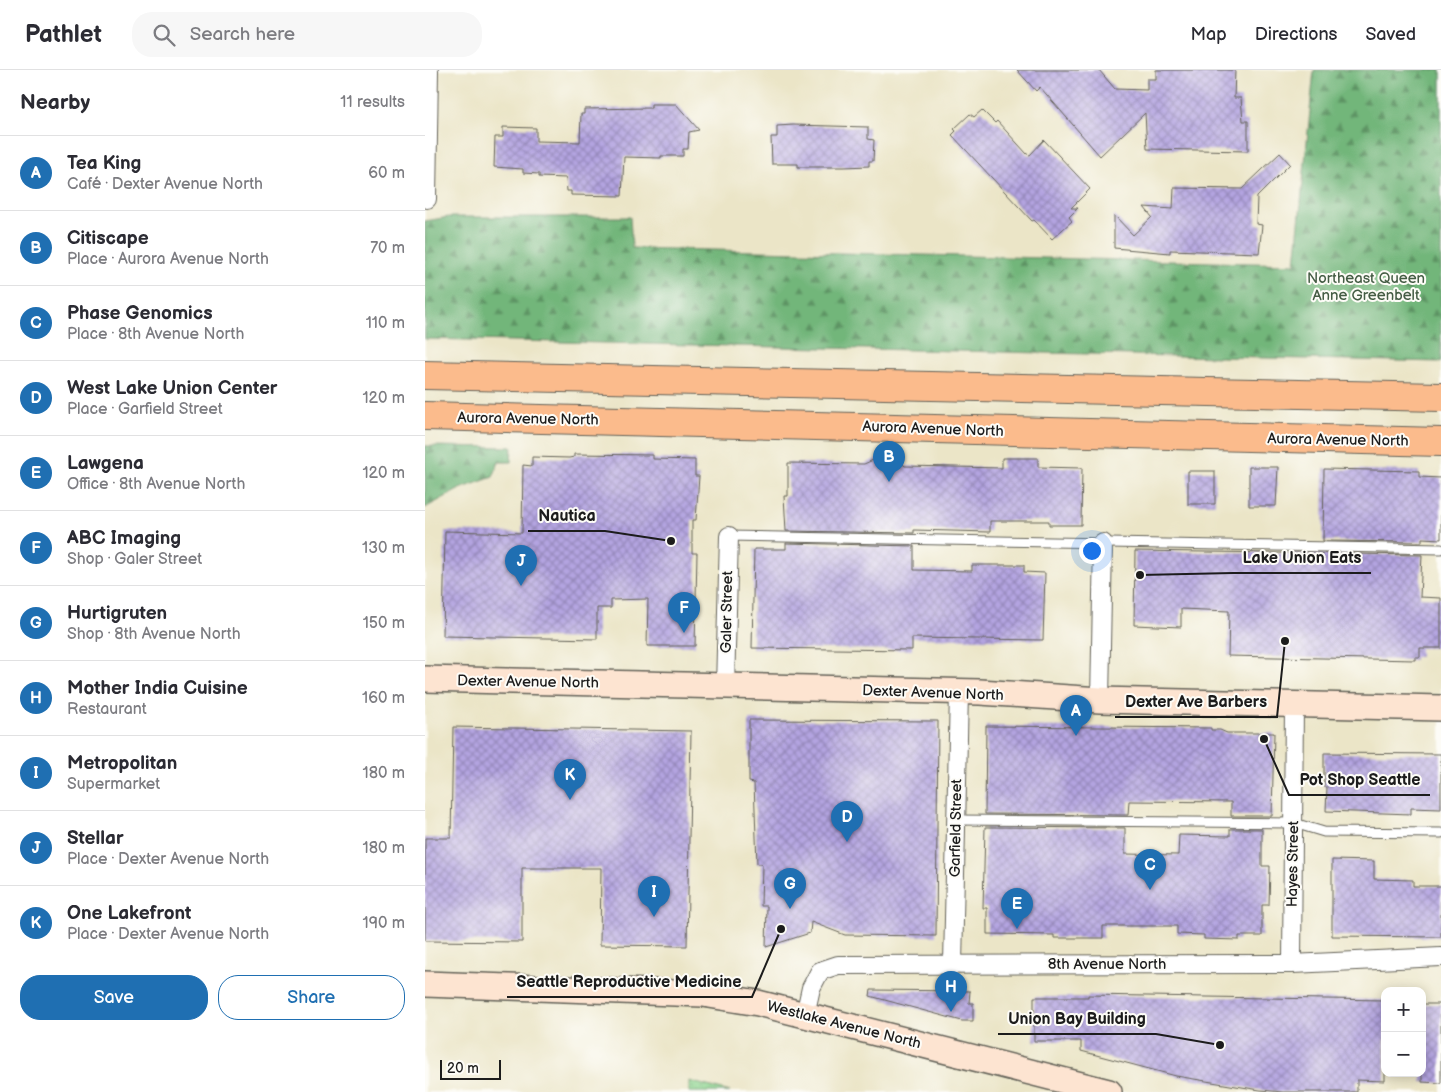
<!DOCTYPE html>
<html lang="en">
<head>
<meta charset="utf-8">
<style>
  body { margin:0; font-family:"Balsamiq Sans",sans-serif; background:#f7f7f7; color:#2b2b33 }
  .controls { position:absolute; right:15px; bottom:15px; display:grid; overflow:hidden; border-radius:10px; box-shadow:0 2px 12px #0003 }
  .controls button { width:45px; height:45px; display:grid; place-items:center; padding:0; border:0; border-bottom:1px solid #e1e1e2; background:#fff; color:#2b2b33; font:25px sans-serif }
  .scale { position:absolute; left:15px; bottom:12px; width:61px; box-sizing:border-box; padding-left:5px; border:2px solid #1c1c1c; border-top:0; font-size:14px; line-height:18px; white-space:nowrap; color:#1c1c1c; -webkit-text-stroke:4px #fdfcf7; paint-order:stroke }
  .you { position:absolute; left:666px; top:480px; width:18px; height:18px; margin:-12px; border:4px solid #fff; border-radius:50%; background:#1a73e8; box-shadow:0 0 0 8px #1a73e833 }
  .badge { display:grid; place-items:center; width:32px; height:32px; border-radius:50%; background:#1f6fb2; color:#fff; font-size:16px; font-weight:700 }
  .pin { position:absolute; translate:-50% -41px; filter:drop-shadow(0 1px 2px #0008) }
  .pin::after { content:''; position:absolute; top:26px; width:18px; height:15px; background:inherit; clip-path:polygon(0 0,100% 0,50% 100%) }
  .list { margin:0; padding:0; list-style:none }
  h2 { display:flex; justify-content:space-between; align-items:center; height:65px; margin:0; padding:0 20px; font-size:21px }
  h2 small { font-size:16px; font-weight:400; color:#7c7c81 }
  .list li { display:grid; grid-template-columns:32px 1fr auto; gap:15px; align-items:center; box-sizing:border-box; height:75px; padding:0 20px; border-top:1px solid #e1e1e2 }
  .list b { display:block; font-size:19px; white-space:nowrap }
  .list p { margin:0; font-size:16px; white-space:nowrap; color:#7c7c81 }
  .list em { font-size:16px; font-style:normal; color:#7c7c81 }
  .actions { display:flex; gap:10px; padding:15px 20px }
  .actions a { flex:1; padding:11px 0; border:1px solid #1f6fb2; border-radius:20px; text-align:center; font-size:18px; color:#1f6fb2 }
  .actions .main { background:#1f6fb2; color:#fff }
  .icon { flex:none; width:28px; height:28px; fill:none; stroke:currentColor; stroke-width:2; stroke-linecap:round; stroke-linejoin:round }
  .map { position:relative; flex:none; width:1016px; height:1022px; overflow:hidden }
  header { display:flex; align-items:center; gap:30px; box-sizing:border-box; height:70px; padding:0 25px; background:#fff; border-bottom:1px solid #e1e1e2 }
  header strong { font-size:24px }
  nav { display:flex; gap:28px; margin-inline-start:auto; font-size:18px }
  .search { width:350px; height:45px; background:#f7f7f7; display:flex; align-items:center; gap:12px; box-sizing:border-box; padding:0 18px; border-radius:20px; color:#7c7c81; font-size:19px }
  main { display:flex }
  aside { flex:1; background:#fff }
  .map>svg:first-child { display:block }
  .green { fill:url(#green-dots); stroke:#547856 }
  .forest { fill:url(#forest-firs); stroke:#47694b }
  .building { fill:url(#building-cross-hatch) }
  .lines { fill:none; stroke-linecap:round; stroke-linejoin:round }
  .service-casing { stroke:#646258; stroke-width:11 }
  .minor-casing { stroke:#646258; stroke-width:20 }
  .secondary-casing { stroke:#646258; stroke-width:28 }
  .trunk-casing { stroke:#646258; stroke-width:30 }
  .service { stroke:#fff; stroke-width:9 }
  .minor { stroke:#fff; stroke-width:18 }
  .secondary { stroke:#fde4d1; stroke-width:25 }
  .trunk { stroke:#fbbb8c; stroke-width:28 }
  .labels { text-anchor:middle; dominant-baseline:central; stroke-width:4; stroke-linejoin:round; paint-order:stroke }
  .park-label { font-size:15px; fill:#445c44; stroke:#fdfcf7 }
  .street-label { font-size:15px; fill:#1c1c1c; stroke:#fdfcf7 }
  .leader { fill:none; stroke:#1c1c1c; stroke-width:2 }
  .callout-dot { fill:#1c1c1c; stroke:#fdfcf7; stroke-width:2 }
  .callout-label { font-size:16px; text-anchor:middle; font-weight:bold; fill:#1c1c1c; stroke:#fdfcf7; stroke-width:4; stroke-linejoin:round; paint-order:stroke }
</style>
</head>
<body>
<header>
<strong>Pathlet</strong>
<div class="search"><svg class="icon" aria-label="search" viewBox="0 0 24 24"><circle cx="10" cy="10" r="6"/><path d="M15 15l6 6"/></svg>Search here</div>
<nav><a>Map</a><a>Directions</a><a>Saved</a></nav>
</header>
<main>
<aside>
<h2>Nearby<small>11 results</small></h2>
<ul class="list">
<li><span class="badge">A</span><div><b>Tea King</b><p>Café · Dexter Avenue North</p></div><em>60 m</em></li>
<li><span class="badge">B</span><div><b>Citiscape</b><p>Place · Aurora Avenue North</p></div><em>70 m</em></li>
<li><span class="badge">C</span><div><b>Phase Genomics</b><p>Place · 8th Avenue North</p></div><em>110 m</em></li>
<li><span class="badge">D</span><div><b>West Lake Union Center</b><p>Place · Garfield Street</p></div><em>120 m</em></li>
<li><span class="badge">E</span><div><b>Lawgena</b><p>Office · 8th Avenue North</p></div><em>120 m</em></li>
<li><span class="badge">F</span><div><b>ABC Imaging</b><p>Shop · Galer Street</p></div><em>130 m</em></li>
<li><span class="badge">G</span><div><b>Hurtigruten</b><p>Shop · 8th Avenue North</p></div><em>150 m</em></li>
<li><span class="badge">H</span><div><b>Mother India Cuisine</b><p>Restaurant</p></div><em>160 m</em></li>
<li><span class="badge">I</span><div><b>Metropolitan</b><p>Supermarket</p></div><em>180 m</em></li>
<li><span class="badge">J</span><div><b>Stellar</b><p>Place · Dexter Avenue North</p></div><em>180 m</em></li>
<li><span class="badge">K</span><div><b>One Lakefront</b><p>Place · Dexter Avenue North</p></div><em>190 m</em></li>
</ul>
<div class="actions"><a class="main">Save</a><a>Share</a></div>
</aside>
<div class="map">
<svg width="1016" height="1022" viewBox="0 0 1016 1022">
  <defs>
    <pattern id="green-dots" width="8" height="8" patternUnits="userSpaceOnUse" patternTransform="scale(1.25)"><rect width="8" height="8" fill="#8dd48f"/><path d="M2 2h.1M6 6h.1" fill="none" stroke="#79b57b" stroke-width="1.8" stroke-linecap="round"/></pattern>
    <pattern id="forest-firs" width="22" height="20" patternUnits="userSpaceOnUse" patternTransform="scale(1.25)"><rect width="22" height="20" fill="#72b67a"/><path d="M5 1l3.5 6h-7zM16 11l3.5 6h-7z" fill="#5d9363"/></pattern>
    <pattern id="building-cross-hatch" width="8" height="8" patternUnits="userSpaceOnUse" patternTransform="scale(1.25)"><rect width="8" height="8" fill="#b4a4e1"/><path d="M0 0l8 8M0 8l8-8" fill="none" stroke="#9285b6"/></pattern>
  </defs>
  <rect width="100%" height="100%" fill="#fdfcf7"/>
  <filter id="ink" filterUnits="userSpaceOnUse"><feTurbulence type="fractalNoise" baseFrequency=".02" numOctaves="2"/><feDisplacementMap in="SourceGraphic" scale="10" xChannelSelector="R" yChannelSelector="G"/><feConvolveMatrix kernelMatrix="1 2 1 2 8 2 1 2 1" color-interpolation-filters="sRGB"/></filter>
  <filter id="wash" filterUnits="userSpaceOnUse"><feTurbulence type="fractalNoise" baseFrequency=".0096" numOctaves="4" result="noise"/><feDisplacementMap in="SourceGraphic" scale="20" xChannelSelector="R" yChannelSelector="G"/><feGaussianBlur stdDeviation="1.12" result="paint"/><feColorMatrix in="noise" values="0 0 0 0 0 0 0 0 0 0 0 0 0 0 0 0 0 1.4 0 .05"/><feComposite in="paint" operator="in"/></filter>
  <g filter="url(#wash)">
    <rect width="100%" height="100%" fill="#ebe5c7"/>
    <path class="green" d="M 264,1011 L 305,1022 L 264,1022 Z"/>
    <path class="forest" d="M 889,0 L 1016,0 L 1016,292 L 0,269 L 0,151 L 24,147 L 205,147 L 207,178 L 870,194 Z
      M 0,376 L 87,377 L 86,392 L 74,392 L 68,407 L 35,419 L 0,438 Z"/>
    <g id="blocks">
      <path class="building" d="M 592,0 L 674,0 L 690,19 L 722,20 L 722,9 L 731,9 L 731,0 L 810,0 L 809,28 L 816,28 L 818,51 L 823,51 L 823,81 L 722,79 L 720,43 L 675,86 L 615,17 L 611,21 Z
        M 226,34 L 251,34 L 274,60 L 264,62 L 263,79 L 258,79 L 258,86 L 236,86 L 236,88 L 199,87 L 197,126 L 146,125 L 146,121 L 142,121 L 141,108 L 114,107 L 114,104 L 98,103 L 98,99 L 69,97 L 70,67 L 78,67 L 78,57 L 111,58 L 111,71 L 155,72 L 156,44 L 159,44 L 159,39 L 226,38 Z
        M 557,40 L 570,53 L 572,51 L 602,84 L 605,85 L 619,70 L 665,119 L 646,138 L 653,138 L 644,147 L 647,151 L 627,169 L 609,150 L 607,151 L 527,65 L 531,61 L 529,59 L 545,44 L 549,47 Z
        M 368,55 L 443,57 L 443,69 L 449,70 L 448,91 L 444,91 L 444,96 L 419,97 L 373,97 L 373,94 L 347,94 L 346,67 L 352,67 L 352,56 Z
        M 855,83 L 865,94 L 832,127 L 831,154 L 837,155 L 834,183 L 745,180 L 745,183 L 689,178 L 689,145 L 708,165 L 727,147 L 719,137 L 748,139 L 749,118 L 817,119 Z
        M 149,384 L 228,385 L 228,389 L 270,390 L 270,406 L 274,406 L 271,450 L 267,450 L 267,483 L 272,483 L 270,576 L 222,576 L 223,529 L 186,530 L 186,538 L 172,538 L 172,569 L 18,566 L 20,461 L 97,463 L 98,395 L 107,396 L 107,387 L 144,388 L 149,387 Z
        M 455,387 L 473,390 L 480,396 L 577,398 L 577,388 L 613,388 L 613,397 L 657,398 L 656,455 L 624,455 L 624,451 L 565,451 L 565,462 L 489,460 L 489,463 L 361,461 L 359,426 L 363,426 L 363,393 L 439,394 Z
        M 824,397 L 853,397 L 851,436 L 824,436 Z
        M 899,399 L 994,401 L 994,407 L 1016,408 L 1016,469 L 997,468 L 997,472 L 898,471 Z
        M 763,401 L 790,401 L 790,434 L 763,434 Z
        M 361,473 L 489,476 L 489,500 L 547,501 L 547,495 L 599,495 L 599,502 L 620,503 L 618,570 L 487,568 L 487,580 L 327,578 L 329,479 L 361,479 Z
        M 710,481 L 997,485 L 995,527 L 1016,528 L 1016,578 L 995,578 L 995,587 L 990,587 L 990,590 L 803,586 L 804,541 L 756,539 L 756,557 L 709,555 Z
        M 324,650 L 513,651 L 511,866 L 420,865 L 386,852 L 385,863 L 341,877 L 342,836 L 336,836 L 337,794 L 332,794 L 329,713 L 324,712 Z
        M 561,656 L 786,658 L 786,660 L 795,660 L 802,663 L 849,663 L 847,746 L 806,746 L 806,732 L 704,731 L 703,745 L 560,744 Z
        M 28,657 L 266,661 L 262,876 L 175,875 L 176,798 L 97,798 L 97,872 L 0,871 L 0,768 L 26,768 Z
        M 899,683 L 1016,684 L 1016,739 L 986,738 L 986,744 L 901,741 L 902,717 L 899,717 Z
        M 560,757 L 700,758 L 700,784 L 753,785 L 754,765 L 805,766 L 805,759 L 837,759 L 837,796 L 845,796 L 844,835 L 837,835 L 837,866 L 814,866 L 814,870 L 779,869 L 779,865 L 752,864 L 752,856 L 678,856 L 678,868 L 629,868 L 629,865 L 562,864 L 562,838 L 558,838 Z
        M 907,790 L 949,791 L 949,809 L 988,810 L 988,816 L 1016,816 L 1016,867 L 907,866 Z
        M 446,920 L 545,921 L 544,933 L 548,933 L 548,951 L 537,951 L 445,926 Z
        M 663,925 L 960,930 L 960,1011 L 932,1010 L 932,1022 L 858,1022 L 835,1020 L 751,1006 L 656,981 L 656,971 L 609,971 L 609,927 L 663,927 Z
        M 997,934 L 1016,934 L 1016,1013 L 997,1012 Z"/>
    </g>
  </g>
  <g filter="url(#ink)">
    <use href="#blocks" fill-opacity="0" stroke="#646258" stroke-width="1"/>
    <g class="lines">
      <defs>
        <path id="service" d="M 304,466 L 1016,479
          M 531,750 L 869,753 L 899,762 L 1016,763"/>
        <path id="minor" d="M 2,129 L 4,0
          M 300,617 L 304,466
          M 675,630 L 678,473
          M 528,894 L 534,622
          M 867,894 L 869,633
          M 380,945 L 386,918 L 395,901 L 413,895 L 867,894 L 1016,887"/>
        <path id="secondary" d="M 0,609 L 555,622 L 675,630 L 1016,638
          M 0,914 L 278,924 L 333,933 L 684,1022"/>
        <path id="trunk" d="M 0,305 L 1016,327
          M 0,346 L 1016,372"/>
      </defs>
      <use href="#service" class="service-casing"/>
      <use href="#minor" class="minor-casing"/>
      <use href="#secondary" class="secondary-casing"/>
      <use href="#trunk" class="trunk-casing"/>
      <use href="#service" class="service"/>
      <use href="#minor" class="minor"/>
      <use href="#secondary" class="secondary"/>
      <use href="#trunk" class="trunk"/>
    </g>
  </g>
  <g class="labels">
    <g class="park-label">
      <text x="941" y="208">Northeast Queen<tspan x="941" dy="17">Anne Greenbelt</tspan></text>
    </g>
    <g class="street-label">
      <text transform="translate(103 349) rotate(1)">Aurora Avenue North</text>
      <text transform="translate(508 359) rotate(2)">Aurora Avenue North</text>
      <text transform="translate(913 370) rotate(1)">Aurora Avenue North</text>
      <text transform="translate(302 542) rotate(-89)">Galer Street</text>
      <text transform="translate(103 612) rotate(1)">Dexter Avenue North</text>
      <text transform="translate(508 623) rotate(2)">Dexter Avenue North</text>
      <text transform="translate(531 758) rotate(-89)">Garfield Street</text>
      <text transform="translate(868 794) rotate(-89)">Hayes Street</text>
      <text x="682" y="894">8th Avenue North</text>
      <text transform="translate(419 955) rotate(14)">Westlake Avenue North</text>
    </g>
  </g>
  <path class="leader" d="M246 471L180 461H103M715 505L808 503H946M860 571L852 647H690M839 669L864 725H1005M356 859L327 927H82M795 975L731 964H573"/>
  <g class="callout-dot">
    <circle cx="246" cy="471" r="5"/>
    <circle cx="715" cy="505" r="5"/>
    <circle cx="860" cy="571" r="5"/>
    <circle cx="839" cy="669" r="5"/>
    <circle cx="356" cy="859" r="5"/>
    <circle cx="795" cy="975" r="5"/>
  </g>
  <g class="callout-label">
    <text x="142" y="451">Nautica</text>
    <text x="877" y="493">Lake Union Eats</text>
    <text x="771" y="637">Dexter Ave Barbers</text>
    <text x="935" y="715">Pot Shop Seattle</text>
    <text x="204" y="917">Seattle Reproductive Medicine</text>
    <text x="652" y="954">Union Bay Building</text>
  </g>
</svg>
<div class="controls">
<button>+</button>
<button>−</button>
</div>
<div class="scale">20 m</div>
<div class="you"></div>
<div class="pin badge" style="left:651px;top:666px">A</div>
<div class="pin badge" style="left:464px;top:412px">B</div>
<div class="pin badge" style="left:725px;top:820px">C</div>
<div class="pin badge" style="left:422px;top:772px">D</div>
<div class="pin badge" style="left:592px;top:859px">E</div>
<div class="pin badge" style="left:259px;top:563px">F</div>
<div class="pin badge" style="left:365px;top:839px">G</div>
<div class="pin badge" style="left:526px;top:942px">H</div>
<div class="pin badge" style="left:229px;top:847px">I</div>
<div class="pin badge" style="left:96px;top:516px">J</div>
<div class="pin badge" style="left:145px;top:730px">K</div>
</div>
</main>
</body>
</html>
